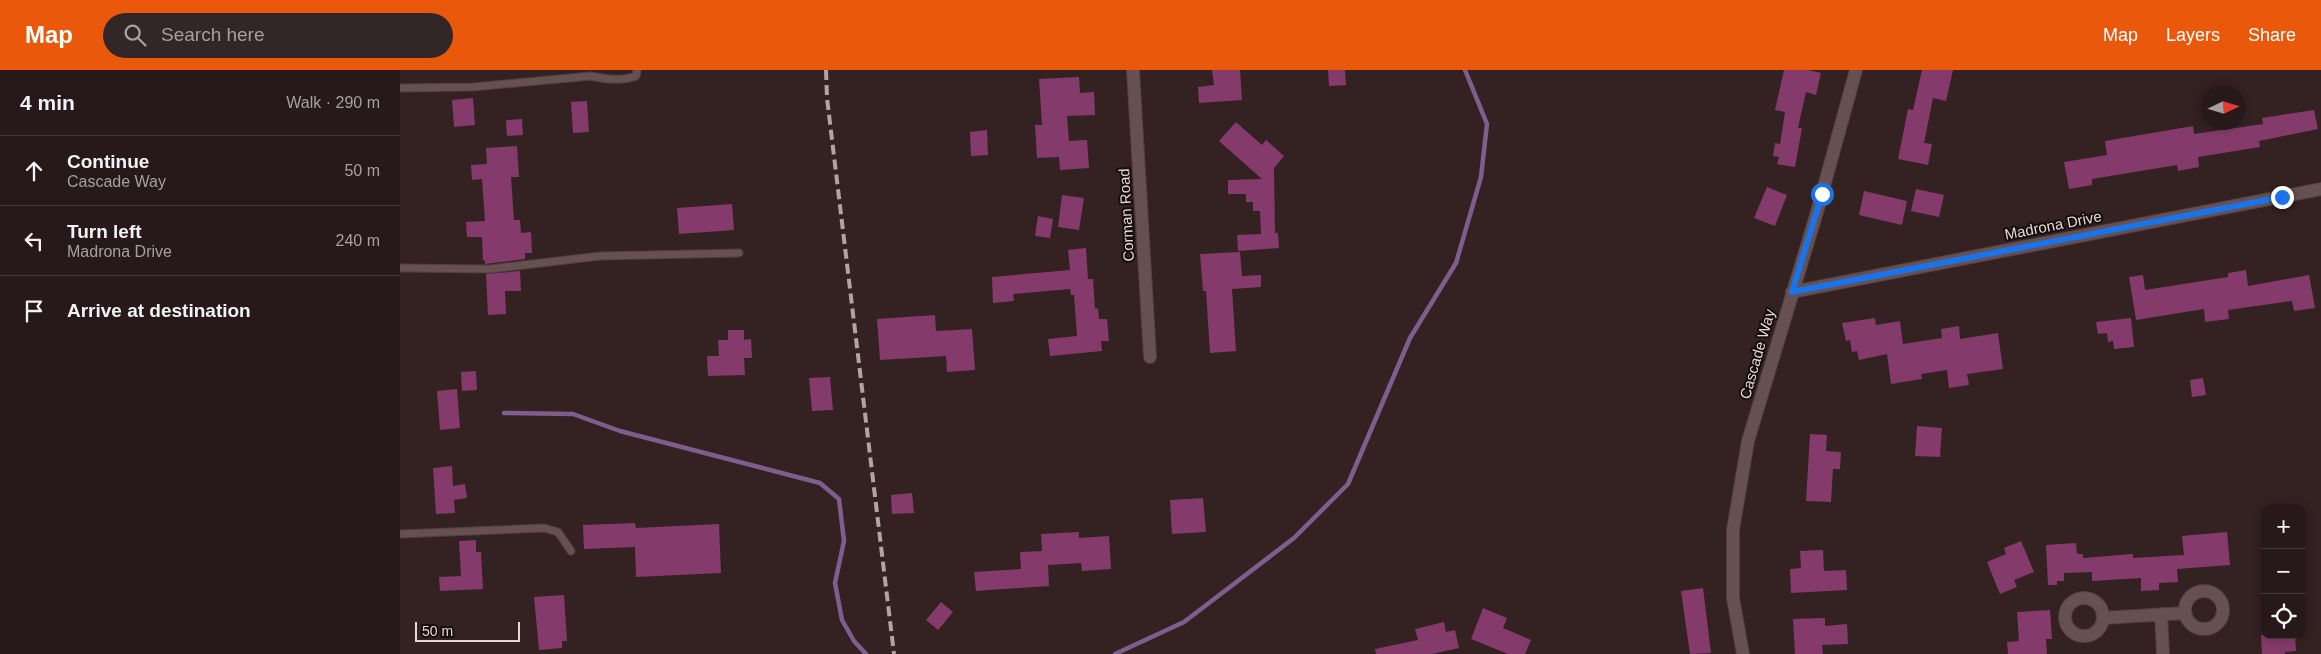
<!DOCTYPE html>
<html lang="en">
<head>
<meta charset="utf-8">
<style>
  body { margin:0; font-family:Helvetica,sans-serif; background:#332627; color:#f1f3f6 }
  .controls { position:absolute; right:15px; bottom:15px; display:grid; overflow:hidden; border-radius:10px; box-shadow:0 2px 12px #0003 }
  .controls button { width:45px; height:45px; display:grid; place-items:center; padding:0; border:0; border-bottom:1px solid #433839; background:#27191a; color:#f1f3f6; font:25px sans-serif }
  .compass { position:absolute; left:1801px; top:15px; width:45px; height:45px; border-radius:50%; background:#27191a; box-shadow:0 2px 12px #0003; rotate:86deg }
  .scale { position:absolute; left:15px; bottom:12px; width:105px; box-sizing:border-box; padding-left:5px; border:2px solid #e4d7d7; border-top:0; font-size:14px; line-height:18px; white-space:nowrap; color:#e4d7d7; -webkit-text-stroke:4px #160d0d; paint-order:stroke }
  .stop { position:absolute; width:15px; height:15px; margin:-11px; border:4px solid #1a73e8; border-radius:50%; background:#fff }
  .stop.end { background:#1a73e8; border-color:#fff; box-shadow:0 1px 5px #0008 }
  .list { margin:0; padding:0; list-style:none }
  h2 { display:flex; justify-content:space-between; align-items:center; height:65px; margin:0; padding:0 20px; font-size:21px }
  h2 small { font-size:16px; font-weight:400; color:#a4a0a2 }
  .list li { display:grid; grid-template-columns:32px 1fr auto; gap:15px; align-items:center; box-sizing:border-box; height:70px; padding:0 20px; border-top:1px solid #433839 }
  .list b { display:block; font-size:19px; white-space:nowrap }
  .list p { margin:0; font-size:16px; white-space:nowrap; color:#a4a0a2 }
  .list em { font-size:16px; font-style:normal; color:#a4a0a2 }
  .icon { flex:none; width:28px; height:28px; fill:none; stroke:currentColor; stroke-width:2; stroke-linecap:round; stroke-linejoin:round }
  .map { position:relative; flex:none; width:1921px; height:584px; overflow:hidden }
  header { display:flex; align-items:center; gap:30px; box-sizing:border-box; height:70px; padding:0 25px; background:#ea580c; color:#fff }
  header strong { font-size:24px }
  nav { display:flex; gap:28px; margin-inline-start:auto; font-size:18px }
  .search { width:350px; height:45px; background:#332627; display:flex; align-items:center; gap:12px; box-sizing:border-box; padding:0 18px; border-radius:28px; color:#a4a0a2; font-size:19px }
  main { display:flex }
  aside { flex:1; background:#27191a }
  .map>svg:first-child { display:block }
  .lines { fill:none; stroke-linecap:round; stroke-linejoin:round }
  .stream { stroke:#7d5e8d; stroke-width:4.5 }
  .building { fill:#843b6b }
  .service-casing { stroke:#4f3f40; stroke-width:9 }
  .minor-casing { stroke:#4f3f40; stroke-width:14 }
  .tertiary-casing { stroke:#4f3f40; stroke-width:14 }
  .service { stroke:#665051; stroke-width:7 }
  .minor { stroke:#665051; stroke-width:12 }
  .tertiary { stroke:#665051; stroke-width:12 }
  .rail { stroke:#b2a3a4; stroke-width:4; stroke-dasharray:10 5; stroke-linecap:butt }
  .route { stroke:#1a73e8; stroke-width:6 }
  .labels { text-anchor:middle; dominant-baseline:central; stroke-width:4; stroke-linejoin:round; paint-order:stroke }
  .street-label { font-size:15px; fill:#e4d7d7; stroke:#160d0d }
</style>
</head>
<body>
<header>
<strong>Map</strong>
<div class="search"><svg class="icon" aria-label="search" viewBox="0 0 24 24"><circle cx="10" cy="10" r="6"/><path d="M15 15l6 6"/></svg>Search here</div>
<nav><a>Map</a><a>Layers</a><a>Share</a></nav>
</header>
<main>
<aside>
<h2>4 min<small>Walk · 290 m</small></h2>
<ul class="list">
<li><svg class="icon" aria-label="ahead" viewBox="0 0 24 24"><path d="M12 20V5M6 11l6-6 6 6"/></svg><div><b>Continue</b><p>Cascade Way</p></div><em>50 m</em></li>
<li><svg class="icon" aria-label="left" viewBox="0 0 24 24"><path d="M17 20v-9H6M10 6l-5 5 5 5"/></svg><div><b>Turn left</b><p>Madrona Drive</p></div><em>240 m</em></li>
<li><svg class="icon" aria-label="arrive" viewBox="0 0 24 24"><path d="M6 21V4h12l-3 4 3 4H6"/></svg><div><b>Arrive at destination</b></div></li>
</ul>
</aside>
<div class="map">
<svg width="1921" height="584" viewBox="0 0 1921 584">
  <rect width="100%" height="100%" fill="#342122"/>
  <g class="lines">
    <path class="stream" d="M 104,343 L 173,344 L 220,361 L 420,413 L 439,429 L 444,471 L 435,513 L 442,550 L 454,571 L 466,584
      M 715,584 L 784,552 L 894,468 L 948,414 L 1010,268 L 1056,193 L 1081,107 L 1087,54 L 1065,0"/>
  </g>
  <path class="building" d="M 812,0 L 840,0 L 842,30 L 799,33 L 798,17 L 814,15 Z
    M 928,0 L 945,0 L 946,15 L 929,16 Z
    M 1384,0 L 1408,0 L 1421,3 L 1416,25 L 1406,22 L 1398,58 L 1402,58 L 1395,97 L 1377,94 L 1379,87 L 1373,86 L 1375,73 L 1380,74 L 1385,42 L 1375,40 Z
    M 1522,0 L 1553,0 L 1546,31 L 1533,28 L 1524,73 L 1532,74 L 1528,95 L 1498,89 L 1508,39 L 1513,40 Z
    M 679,7 L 680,23 L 694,22 L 695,45 L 667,46 L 669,71 L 687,70 L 689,98 L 660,100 L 659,87 L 637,88 L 635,55 L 642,55 L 639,9 Z
    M 73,28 L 75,55 L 54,57 L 52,30 Z
    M 187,31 L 189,62 L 173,63 L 171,32 Z
    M 1914,40 L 1918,59 L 1859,71 L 1860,77 L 1798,87 L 1799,97 L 1778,101 L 1777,95 L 1692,109 L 1692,115 L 1669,119 L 1664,92 L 1707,85 L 1705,71 L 1793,56 L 1794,64 L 1863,54 L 1862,48 Z
    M 122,49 L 123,65 L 107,66 L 106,50 Z
    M 836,52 L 862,75 L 866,70 L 884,86 L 874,98 L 875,163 L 878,163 L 879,178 L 838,181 L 837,165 L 861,164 L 860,141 L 853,141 L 853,132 L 846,132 L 846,124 L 828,124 L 828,110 L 862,109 L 819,71 Z
    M 587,60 L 588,85 L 571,86 L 570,62 Z
    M 117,76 L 119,107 L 111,107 L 114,150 L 120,150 L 121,163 L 131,162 L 132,183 L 125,183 L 125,189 L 85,194 L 85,190 L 83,191 L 82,167 L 67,167 L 66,152 L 85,151 L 82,109 L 72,110 L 71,95 L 87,94 L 86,78 Z
    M 1367,117 L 1387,125 L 1375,156 L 1354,148 Z
    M 1516,119 L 1544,125 L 1539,147 L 1511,141 Z
    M 1464,121 L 1507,131 L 1502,155 L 1459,145 Z
    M 662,125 L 684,128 L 679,160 L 658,157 Z
    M 332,134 L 334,160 L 279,164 L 277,138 Z
    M 638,146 L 653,149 L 650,168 L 635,166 Z
    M 686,178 L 688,209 L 693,209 L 695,239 L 698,238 L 699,249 L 707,249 L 709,271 L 701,271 L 702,281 L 650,286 L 648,269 L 677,266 L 674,225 L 671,225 L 670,219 L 613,224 L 614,231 L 593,233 L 592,207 L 670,200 L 668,180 Z
    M 840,182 L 842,206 L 861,205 L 861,217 L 832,219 L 836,281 L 810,283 L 806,221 L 803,221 L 800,184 Z
    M 1846,200 L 1848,216 L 1909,205 L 1915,238 L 1894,241 L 1892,231 L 1828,240 L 1829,249 L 1805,252 L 1804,239 L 1736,250 L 1729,207 L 1743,205 L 1745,220 L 1828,207 L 1828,203 Z
    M 120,201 L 121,221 L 105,221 L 106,244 L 88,245 L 86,204 Z
    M 535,245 L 536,261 L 572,259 L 575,300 L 547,302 L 546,286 L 480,290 L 477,249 Z
    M 1475,248 L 1476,255 L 1500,251 L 1503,274 L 1542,268 L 1541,259 L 1559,256 L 1560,269 L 1598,263 L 1603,299 L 1567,304 L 1569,315 L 1549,318 L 1547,300 L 1521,304 L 1522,309 L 1491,314 L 1487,284 L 1459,290 L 1457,281 L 1452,282 L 1450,270 L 1446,271 L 1442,253 Z
    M 1731,248 L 1734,277 L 1714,279 L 1713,271 L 1708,272 L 1707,263 L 1698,264 L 1696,252 Z
    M 328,260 L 344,260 L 344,270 L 351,269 L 352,288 L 344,288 L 345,305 L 308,306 L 307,286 L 319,286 L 318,270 L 328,270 Z
    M 76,301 L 77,320 L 62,321 L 61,302 Z
    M 430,307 L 433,340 L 412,341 L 409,308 Z
    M 1803,308 L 1806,325 L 1792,327 L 1790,310 Z
    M 57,319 L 60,358 L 40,360 L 37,321 Z
    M 1517,356 L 1542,358 L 1540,387 L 1515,386 Z
    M 1410,364 L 1427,365 L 1426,381 L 1441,382 L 1440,399 L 1433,399 L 1431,432 L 1406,431 Z
    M 52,396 L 53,416 L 65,414 L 67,428 L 54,430 L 55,443 L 36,444 L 33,398 Z
    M 512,423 L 514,443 L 492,444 L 491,425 Z
    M 803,428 L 806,462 L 772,464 L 770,430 Z
    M 235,453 L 236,458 L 319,454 L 321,503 L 236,507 L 235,477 L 184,479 L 183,455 Z
    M 679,462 L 679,468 L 709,466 L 711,499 L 682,501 L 681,493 L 648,495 L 649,516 L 576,521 L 574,502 L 621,499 L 620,482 L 642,481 L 641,464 Z
    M 1827,462 L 1830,495 L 1777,499 L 1778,512 L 1759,513 L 1759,520 L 1741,521 L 1741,508 L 1692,511 L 1692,502 L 1664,503 L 1664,511 L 1657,511 L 1657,515 L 1648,515 L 1646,475 L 1676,473 L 1677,484 L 1683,484 L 1683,488 L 1733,484 L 1733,488 L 1784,485 L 1782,466 Z
    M 76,470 L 76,482 L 81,482 L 83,519 L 40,521 L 39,507 L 61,506 L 59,471 Z
    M 1621,471 L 1634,502 L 1614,510 L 1617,517 L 1600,524 L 1587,492 L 1606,484 L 1604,478 Z
    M 1423,480 L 1424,501 L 1446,500 L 1447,520 L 1391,523 L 1390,499 L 1401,498 L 1400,481 Z
    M 1303,518 L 1311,583 L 1290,584 L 1281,521 Z
    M 164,525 L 167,571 L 162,571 L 162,578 L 139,580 L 134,527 Z
    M 541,532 L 553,542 L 538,560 L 526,550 Z
    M 1083,538 L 1107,548 L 1103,558 L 1131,570 L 1125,584 L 1108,584 L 1071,569 Z
    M 1650,540 L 1652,569 L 1646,569 L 1647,584 L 1608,584 L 1607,572 L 1619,571 L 1617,542 Z
    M 1425,548 L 1425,556 L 1447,554 L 1448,574 L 1422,575 L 1423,584 L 1395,584 L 1393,549 Z
    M 1044,552 L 1046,562 L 1055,560 L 1059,578 L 1032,584 L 976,584 L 975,579 L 1018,570 L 1015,559 Z
    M 1861,565 L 1895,565 L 1896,581 L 1885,582 L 1885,584 L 1862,584 Z"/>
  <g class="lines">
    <defs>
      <path id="service" d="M 0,18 L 73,17 L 191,6 C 204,9 223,11 236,6 L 237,0
        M 0,198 L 90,199 L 200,186 L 339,183
        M 0,464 L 144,458 L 158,462 L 171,481"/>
      <path id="minor" d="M 733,0 L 750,287
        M 1392,222 L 1921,119
        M1785 540a19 19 0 1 1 38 0a19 19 0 1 1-38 0Z
        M1665 547a19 19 0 1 1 38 0a19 19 0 1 1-38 0Z
        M 1761,544 L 1763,584
        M 1703,548 L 1785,543"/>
      <path id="tertiary" d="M 1343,584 L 1333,528 L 1333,460 L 1348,371 L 1417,142 L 1456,0"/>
    </defs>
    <use href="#service" class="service-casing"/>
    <use href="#minor" class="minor-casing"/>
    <use href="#tertiary" class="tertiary-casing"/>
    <use href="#service" class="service"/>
    <use href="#minor" class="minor"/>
    <use href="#tertiary" class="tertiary"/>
    <path class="rail" d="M 426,0 L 427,28 L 494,584"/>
  </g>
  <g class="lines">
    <path class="route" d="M 1422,124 L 1392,222 L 1882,127"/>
  </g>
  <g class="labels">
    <g class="street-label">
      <text transform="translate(726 145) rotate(-93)">Corman Road</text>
      <text transform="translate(1653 155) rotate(-11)">Madrona Drive</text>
      <text transform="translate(1357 284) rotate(-74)">Cascade Way</text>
    </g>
  </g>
</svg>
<div class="controls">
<button>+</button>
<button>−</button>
<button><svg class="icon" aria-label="locate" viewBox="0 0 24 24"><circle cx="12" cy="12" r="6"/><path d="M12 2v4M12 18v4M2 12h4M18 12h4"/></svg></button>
</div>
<svg class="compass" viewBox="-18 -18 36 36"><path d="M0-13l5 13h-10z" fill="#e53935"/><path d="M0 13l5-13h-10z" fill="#a4a0a2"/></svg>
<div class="scale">50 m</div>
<div class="stop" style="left:1422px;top:124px"></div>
<div class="stop end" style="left:1882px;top:127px"></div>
</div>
</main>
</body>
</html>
